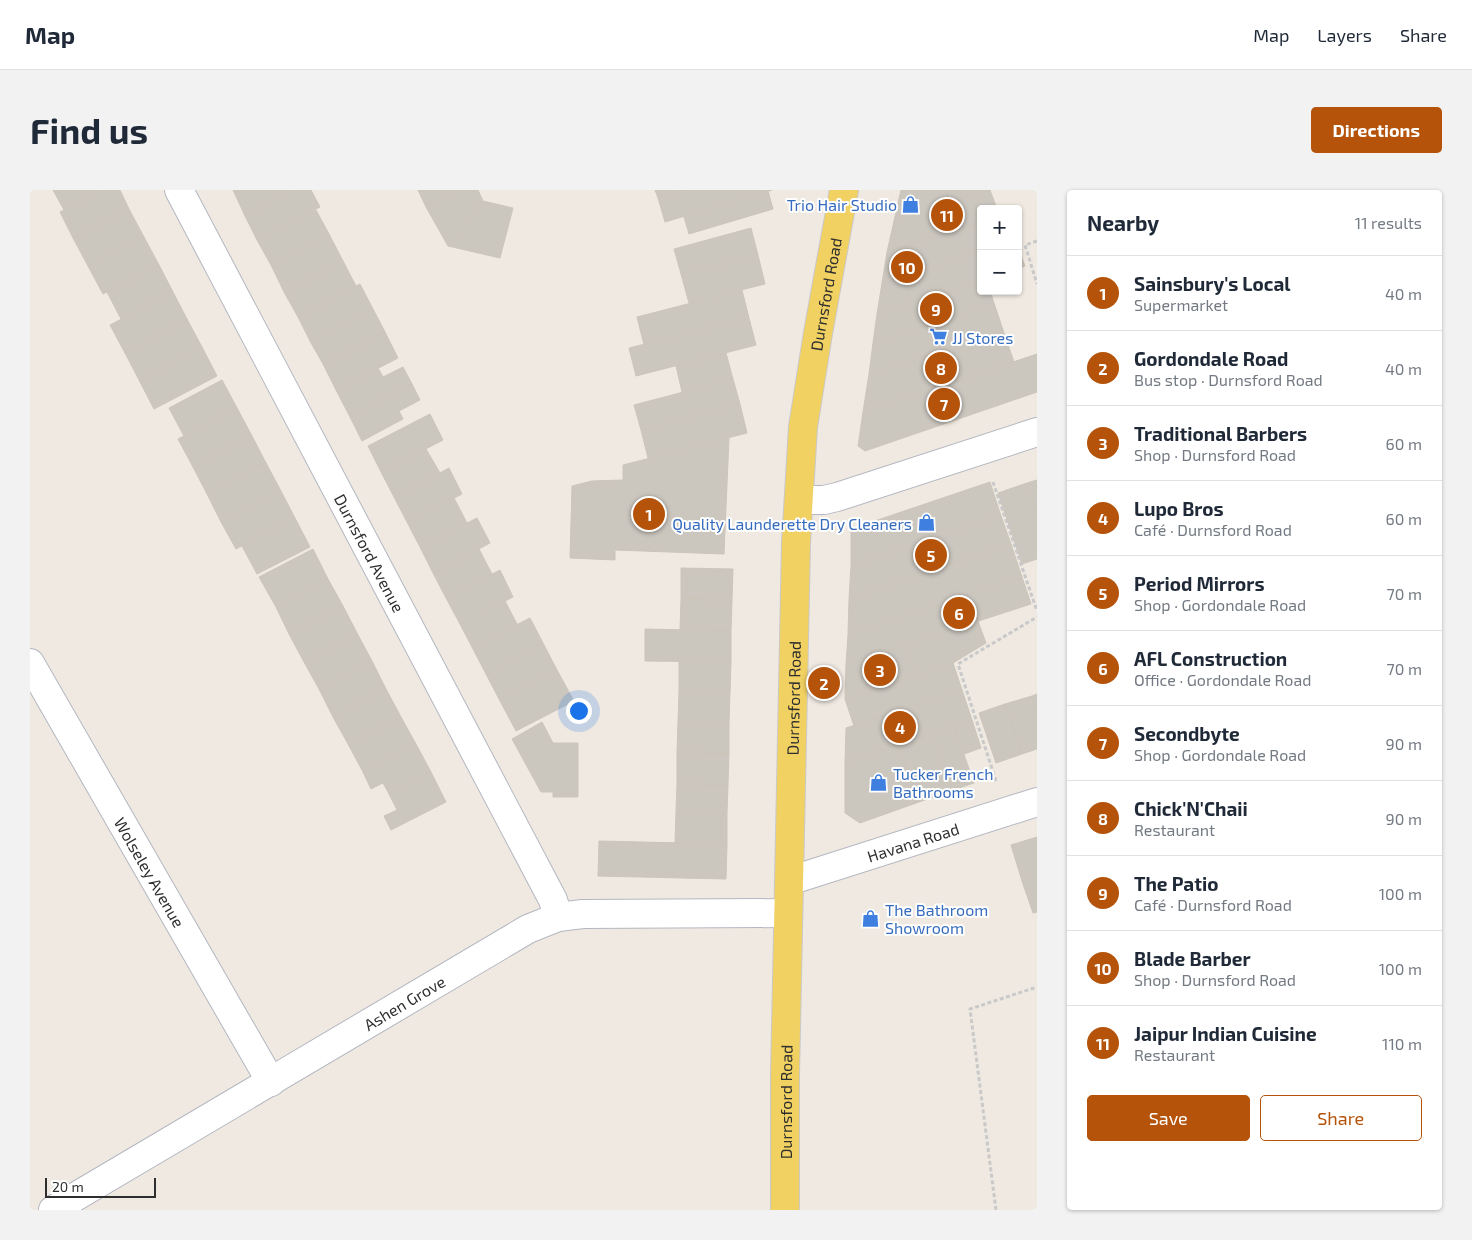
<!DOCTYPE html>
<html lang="en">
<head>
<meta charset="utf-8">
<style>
  body { margin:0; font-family:"Exo 2",sans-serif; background:#f2f2f3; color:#1f2937 }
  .controls { position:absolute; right:15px; top:15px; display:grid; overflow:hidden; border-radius:5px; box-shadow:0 1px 4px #0004 }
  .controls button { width:45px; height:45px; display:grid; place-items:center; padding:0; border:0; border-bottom:1px solid #e0e1e3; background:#fff; color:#1f2937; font:25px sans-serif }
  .scale { position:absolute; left:15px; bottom:12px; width:111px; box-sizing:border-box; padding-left:5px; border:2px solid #2e2e2e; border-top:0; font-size:14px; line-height:18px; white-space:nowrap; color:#2e2e2e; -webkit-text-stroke:4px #fff; paint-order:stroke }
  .you { position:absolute; left:548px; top:520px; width:18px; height:18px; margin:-12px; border:4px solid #fff; border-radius:50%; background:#1a73e8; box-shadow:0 0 0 8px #1a73e833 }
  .badge { display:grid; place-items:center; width:32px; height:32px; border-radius:50%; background:#b45309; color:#fff; font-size:16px; font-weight:700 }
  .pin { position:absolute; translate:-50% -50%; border:2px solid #fff; box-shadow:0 1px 5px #0006 }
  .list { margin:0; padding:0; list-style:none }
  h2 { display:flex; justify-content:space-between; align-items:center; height:65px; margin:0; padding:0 20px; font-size:21px }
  h2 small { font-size:16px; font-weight:400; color:#747a83 }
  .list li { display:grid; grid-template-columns:32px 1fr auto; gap:15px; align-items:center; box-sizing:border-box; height:75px; padding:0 20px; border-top:1px solid #e0e1e3 }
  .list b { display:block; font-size:19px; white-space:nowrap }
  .list p { margin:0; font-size:16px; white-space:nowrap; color:#747a83 }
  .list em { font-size:16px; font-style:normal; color:#747a83 }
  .actions { display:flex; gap:10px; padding:15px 20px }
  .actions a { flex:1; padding:11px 0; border:1px solid #b45309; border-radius:5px; text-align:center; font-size:18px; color:#b45309 }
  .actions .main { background:#b45309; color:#fff }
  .map { position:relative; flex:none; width:1007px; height:1020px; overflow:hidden; border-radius:5px }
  header { display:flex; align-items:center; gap:30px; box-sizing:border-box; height:70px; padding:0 25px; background:#fff; border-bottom:1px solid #e0e1e3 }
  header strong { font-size:24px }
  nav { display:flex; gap:28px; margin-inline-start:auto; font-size:18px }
  .intro { display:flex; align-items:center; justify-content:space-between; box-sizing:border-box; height:120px; padding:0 30px }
  h1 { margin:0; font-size:35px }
  .button { padding:12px 22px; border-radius:5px; background:#b45309; color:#fff; font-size:18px; font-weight:700 }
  main { display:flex; gap:30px; padding:0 30px }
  aside { flex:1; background:#fff; border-radius:5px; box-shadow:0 1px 4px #0004 }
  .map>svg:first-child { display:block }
  .building { fill:#cbc7bf; stroke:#cbc5ba }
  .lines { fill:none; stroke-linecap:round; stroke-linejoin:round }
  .minor-casing { stroke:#b4b7c1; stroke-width:30 }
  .primary-casing { stroke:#c9c9c9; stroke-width:30 }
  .path { stroke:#c9c9c9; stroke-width:3; stroke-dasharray:4 2.5; stroke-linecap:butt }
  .minor { stroke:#fff; stroke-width:28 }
  .primary { stroke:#f2d163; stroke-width:28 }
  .labels { text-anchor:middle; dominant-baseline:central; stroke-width:4; stroke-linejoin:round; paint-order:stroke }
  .shop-label { font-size:16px; fill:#366cbe; stroke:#fff; text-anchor:start }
  .street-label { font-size:16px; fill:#2e2e2e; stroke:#fff }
</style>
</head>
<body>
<header>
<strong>Map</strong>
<nav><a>Map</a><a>Layers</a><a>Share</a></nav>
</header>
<div class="intro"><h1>Find us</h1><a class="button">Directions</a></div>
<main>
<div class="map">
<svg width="1007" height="1020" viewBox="0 0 1007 1020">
  <rect width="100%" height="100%" fill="#efe9e1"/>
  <path class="building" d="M 23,0 L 72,0 L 34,20 Z
    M 72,0 L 90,0 L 99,19 L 43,48 L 30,22 Z
    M 203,0 L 264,0 L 215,26 Z
    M 264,0 L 281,0 L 290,17 L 227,50 L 215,26 Z
    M 388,0 L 430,0 L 396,17 Z
    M 430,0 L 448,0 L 453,11 L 418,56 L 396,17 Z
    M 625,0 L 654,0 L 628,8 Z
    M 654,0 L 742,0 L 635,32 L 628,8 Z
    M 871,0 L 958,0 L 864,31 Z
    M 960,0 L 967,19 L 951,19 L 951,32 L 857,62 L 864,31 Z
    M 738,1 L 743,19 L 659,44 L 654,27 Z
    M 453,11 L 483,18 L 470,68 L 418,56 Z
    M 99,19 L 114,47 L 58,76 L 43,48 Z
    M 286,20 L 299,44 L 241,75 L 227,50 Z
    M 951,32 L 951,61 L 852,93 L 857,62 Z
    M 721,38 L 728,65 L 651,84 L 644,59 Z
    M 299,44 L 313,71 L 254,102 L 241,75 Z
    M 114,47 L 129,75 L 73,104 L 58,76 Z
    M 988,58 L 995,76 L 988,79 Z
    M 951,61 L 951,91 L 847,124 L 852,93 Z
    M 728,65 L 735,94 L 659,113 L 651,84 Z
    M 313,71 L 326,96 L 268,127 L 254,102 Z
    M 129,75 L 143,102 L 91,129 L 77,102 Z
    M 951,91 L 951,101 L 960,101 L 964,113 L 843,153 L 847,124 Z
    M 330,94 L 343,119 L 280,151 L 268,127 Z
    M 712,100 L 719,128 L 614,155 L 607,127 Z
    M 143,102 L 158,131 L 95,163 L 80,135 Z
    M 964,113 L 973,140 L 839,184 L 843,153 Z
    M 343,119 L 355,142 L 293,174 L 280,151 Z
    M 719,128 L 726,155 L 606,186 L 599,158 Z
    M 158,131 L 172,157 L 109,190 L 95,163 Z
    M 973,140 L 984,172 L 833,222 L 839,184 Z
    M 355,142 L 368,168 L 306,200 L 293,174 Z
    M 172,157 L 187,186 L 124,219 L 109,190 Z
    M 696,163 L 703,189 L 652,202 L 646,176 Z
    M 1007,164 L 1007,202 L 835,261 L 828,256 L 833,222 Z
    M 373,177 L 382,194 L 320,227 L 306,200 L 348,178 L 353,187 Z
    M 703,189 L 710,214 L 611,240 L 604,215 Z
    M 192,190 L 207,218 L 154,246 L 139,218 Z
    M 382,194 L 390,210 L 369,221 L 373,229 L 332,251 L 320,227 Z
    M 710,214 L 717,243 L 618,268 L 611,240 Z
    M 207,218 L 222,246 L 163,277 L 148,249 Z
    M 400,224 L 413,250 L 351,282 L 338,256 Z
    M 222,246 L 236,273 L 177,304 L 163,277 Z
    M 699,248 L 694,364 L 585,360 L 585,370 L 540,368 L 542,296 L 562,291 L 593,290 L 593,275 Z
    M 396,259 L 410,283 L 364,307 L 351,282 Z
    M 236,273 L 251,301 L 191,332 L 177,304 Z
    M 419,278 L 432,304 L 377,332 L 364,307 Z
    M 1007,290 L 1007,323 L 997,293 Z
    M 960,292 L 971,326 L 821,376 L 821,339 Z
    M 997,293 L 1007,323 L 1007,369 L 992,374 L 968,303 Z
    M 251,301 L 265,328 L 206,359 L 191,332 Z
    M 424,308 L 437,333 L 390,357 L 377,332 Z
    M 971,326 L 981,354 L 819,409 L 821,376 Z
    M 265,328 L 280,357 L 227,384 L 212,356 Z
    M 447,328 L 460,353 L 403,383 L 390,357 Z
    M 981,354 L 992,387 L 818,445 L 819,409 Z
    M 283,359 L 298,389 L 246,417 L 229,387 Z
    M 449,359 L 462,384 L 416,408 L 403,383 Z
    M 651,378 L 703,379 L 702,410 L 651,409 Z
    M 470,380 L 483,407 L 430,434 L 416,408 Z
    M 992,387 L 1001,414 L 816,474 L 818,445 Z
    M 298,389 L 313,416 L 259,444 L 246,417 Z
    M 651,409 L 702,410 L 701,441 L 650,440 Z
    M 475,411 L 487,434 L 442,457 L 430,434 Z
    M 313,416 L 328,445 L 274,472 L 259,444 Z
    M 500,428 L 513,453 L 456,484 L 442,457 Z
    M 948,431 L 956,453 L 923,473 L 885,485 L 875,455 Z
    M 615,439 L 701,441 L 701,472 L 615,471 Z
    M 328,445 L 342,471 L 289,499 L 274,472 Z
    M 513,453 L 527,480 L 469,509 L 456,484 Z
    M 875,455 L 885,485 L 815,509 L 816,474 Z
    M 342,471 L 356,499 L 303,527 L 289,499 Z
    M 649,472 L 701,472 L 700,503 L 649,502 Z
    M 923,473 L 932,500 L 824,536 L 815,509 Z
    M 527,480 L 544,511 L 486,541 L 469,509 Z
    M 356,499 L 371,527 L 318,554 L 303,527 Z
    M 932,500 L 942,530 L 815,572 L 816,538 Z
    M 649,502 L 700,503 L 699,533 L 648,532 Z
    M 1007,504 L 1007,522 L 1002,506 Z
    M 1002,506 L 1007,522 L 1007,559 L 992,564 L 975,514 Z
    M 975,514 L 992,564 L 966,573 L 949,523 Z
    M 371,527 L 386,554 L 333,582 L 318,554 Z
    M 942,530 L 951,558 L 934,564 L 924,536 Z
    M 512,532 L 523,553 L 548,553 L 548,607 L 523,607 L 523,602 L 511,602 L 482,549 Z
    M 648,532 L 699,533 L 699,563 L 647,562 Z
    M 924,536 L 944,593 L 923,600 L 903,543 Z
    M 903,543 L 923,600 L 889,612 L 869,554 Z
    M 386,554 L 401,582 L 359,604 L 353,593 L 341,599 L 333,582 Z
    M 869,554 L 889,612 L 830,633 L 815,623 L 815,572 Z
    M 647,562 L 699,563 L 698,595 L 647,594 Z
    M 401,582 L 416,612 L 361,640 L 354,626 L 367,620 L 359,604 Z
    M 647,594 L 698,595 L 697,623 L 646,622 Z
    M 646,622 L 697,623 L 697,654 L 645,653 Z
    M 1007,647 L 1007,687 L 992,691 L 981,655 Z
    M 569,651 L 697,654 L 696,689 L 568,686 Z
    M 1007,687 L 1007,722 L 1003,723 L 992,691 Z"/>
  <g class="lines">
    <defs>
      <g id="minor">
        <path id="s1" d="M 149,0 L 523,710 L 528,727"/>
        <path d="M 769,310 L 794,310 L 807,307 L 1007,242"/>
        <path id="s2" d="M 0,473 L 241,892"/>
        <path id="s3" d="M 759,691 L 1007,612"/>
        <path id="s4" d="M 23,1020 L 498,739 L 528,727 L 553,724 L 758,723"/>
      </g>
      <g id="primary">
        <path id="s5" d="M 755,1020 L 755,886 L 766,353 L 773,237 L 788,143 L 814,0"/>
      </g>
    </defs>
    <use href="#minor" class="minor-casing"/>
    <use href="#primary" class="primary-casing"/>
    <path class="path" d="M 1007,51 L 995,55 L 1007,94
      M 963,292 L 1007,421
      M 966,591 L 928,474 L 1007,427
      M 966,1020 L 940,819 L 1007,797"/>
    <use href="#minor" class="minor"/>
    <use href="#primary" class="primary"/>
  </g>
  <defs>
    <symbol id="shop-bare" viewBox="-9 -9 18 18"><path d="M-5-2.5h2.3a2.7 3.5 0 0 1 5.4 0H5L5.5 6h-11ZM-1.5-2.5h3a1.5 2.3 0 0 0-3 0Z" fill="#3f7fe0" stroke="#fff" stroke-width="2.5" paint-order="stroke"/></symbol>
    <symbol id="supermarket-bare" viewBox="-9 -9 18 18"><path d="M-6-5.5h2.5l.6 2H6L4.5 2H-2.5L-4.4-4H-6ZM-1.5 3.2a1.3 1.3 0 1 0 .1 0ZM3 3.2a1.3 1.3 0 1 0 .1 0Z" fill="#3f7fe0" stroke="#fff" stroke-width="2.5" paint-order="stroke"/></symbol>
  </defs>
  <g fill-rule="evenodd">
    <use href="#shop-bare" x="868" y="2" width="25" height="25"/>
    <use href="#supermarket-bare" x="896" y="134" width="25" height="25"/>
    <use href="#shop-bare" x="884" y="320" width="25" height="25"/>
    <use href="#shop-bare" x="836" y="580" width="25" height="25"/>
    <use href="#shop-bare" x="828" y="716" width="25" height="25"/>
  </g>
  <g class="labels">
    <g class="shop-label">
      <text x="867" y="14" text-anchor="end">Trio Hair Studio</text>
      <text x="922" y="147">JJ Stores</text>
      <text x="882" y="333" text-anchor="end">Quality Launderette Dry Cleaners</text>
      <text x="863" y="583">Tucker French<tspan x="863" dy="18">Bathrooms</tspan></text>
      <text x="855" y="719">The Bathroom<tspan x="855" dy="18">Showroom</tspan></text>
    </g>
    <g class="street-label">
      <text stroke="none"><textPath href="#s5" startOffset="918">Durnsford Road</textPath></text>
      <text stroke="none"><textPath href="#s1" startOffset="410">Durnsford Avenue</textPath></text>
      <text stroke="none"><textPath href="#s5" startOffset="512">Durnsford Road</textPath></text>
      <text stroke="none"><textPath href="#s3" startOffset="130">Havana Road</textPath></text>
      <text stroke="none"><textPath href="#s2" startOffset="241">Wolseley Avenue</textPath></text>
      <text stroke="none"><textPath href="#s4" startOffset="408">Ashen Grove</textPath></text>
      <text stroke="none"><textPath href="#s5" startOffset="108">Durnsford Road</textPath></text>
    </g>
  </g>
</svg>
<div class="controls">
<button>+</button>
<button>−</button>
</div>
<div class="scale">20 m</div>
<div class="you"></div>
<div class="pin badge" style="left:619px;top:324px">1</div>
<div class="pin badge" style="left:794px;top:493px">2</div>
<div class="pin badge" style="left:850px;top:480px">3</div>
<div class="pin badge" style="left:870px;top:537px">4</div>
<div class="pin badge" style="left:901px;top:365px">5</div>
<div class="pin badge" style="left:929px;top:423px">6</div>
<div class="pin badge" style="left:914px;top:214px">7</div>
<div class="pin badge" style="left:911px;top:178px">8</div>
<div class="pin badge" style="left:906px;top:119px">9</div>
<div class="pin badge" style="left:877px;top:77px">10</div>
<div class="pin badge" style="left:917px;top:25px">11</div>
</div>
<aside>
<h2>Nearby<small>11 results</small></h2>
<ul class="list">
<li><span class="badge">1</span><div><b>Sainsbury's Local</b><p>Supermarket</p></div><em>40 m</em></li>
<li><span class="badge">2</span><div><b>Gordondale Road</b><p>Bus stop · Durnsford Road</p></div><em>40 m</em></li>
<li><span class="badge">3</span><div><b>Traditional Barbers</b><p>Shop · Durnsford Road</p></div><em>60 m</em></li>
<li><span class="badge">4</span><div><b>Lupo Bros</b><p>Café · Durnsford Road</p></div><em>60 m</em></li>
<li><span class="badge">5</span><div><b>Period Mirrors</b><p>Shop · Gordondale Road</p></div><em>70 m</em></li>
<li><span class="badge">6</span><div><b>AFL Construction</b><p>Office · Gordondale Road</p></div><em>70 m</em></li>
<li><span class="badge">7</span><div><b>Secondbyte</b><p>Shop · Gordondale Road</p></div><em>90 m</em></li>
<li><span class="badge">8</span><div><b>Chick'N'Chaii</b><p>Restaurant</p></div><em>90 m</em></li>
<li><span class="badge">9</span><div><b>The Patio</b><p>Café · Durnsford Road</p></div><em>100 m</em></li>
<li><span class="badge">10</span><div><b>Blade Barber</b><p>Shop · Durnsford Road</p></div><em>100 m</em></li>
<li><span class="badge">11</span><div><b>Jaipur Indian Cuisine</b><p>Restaurant</p></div><em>110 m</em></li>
</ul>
<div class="actions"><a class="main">Save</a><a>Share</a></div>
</aside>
</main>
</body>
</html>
